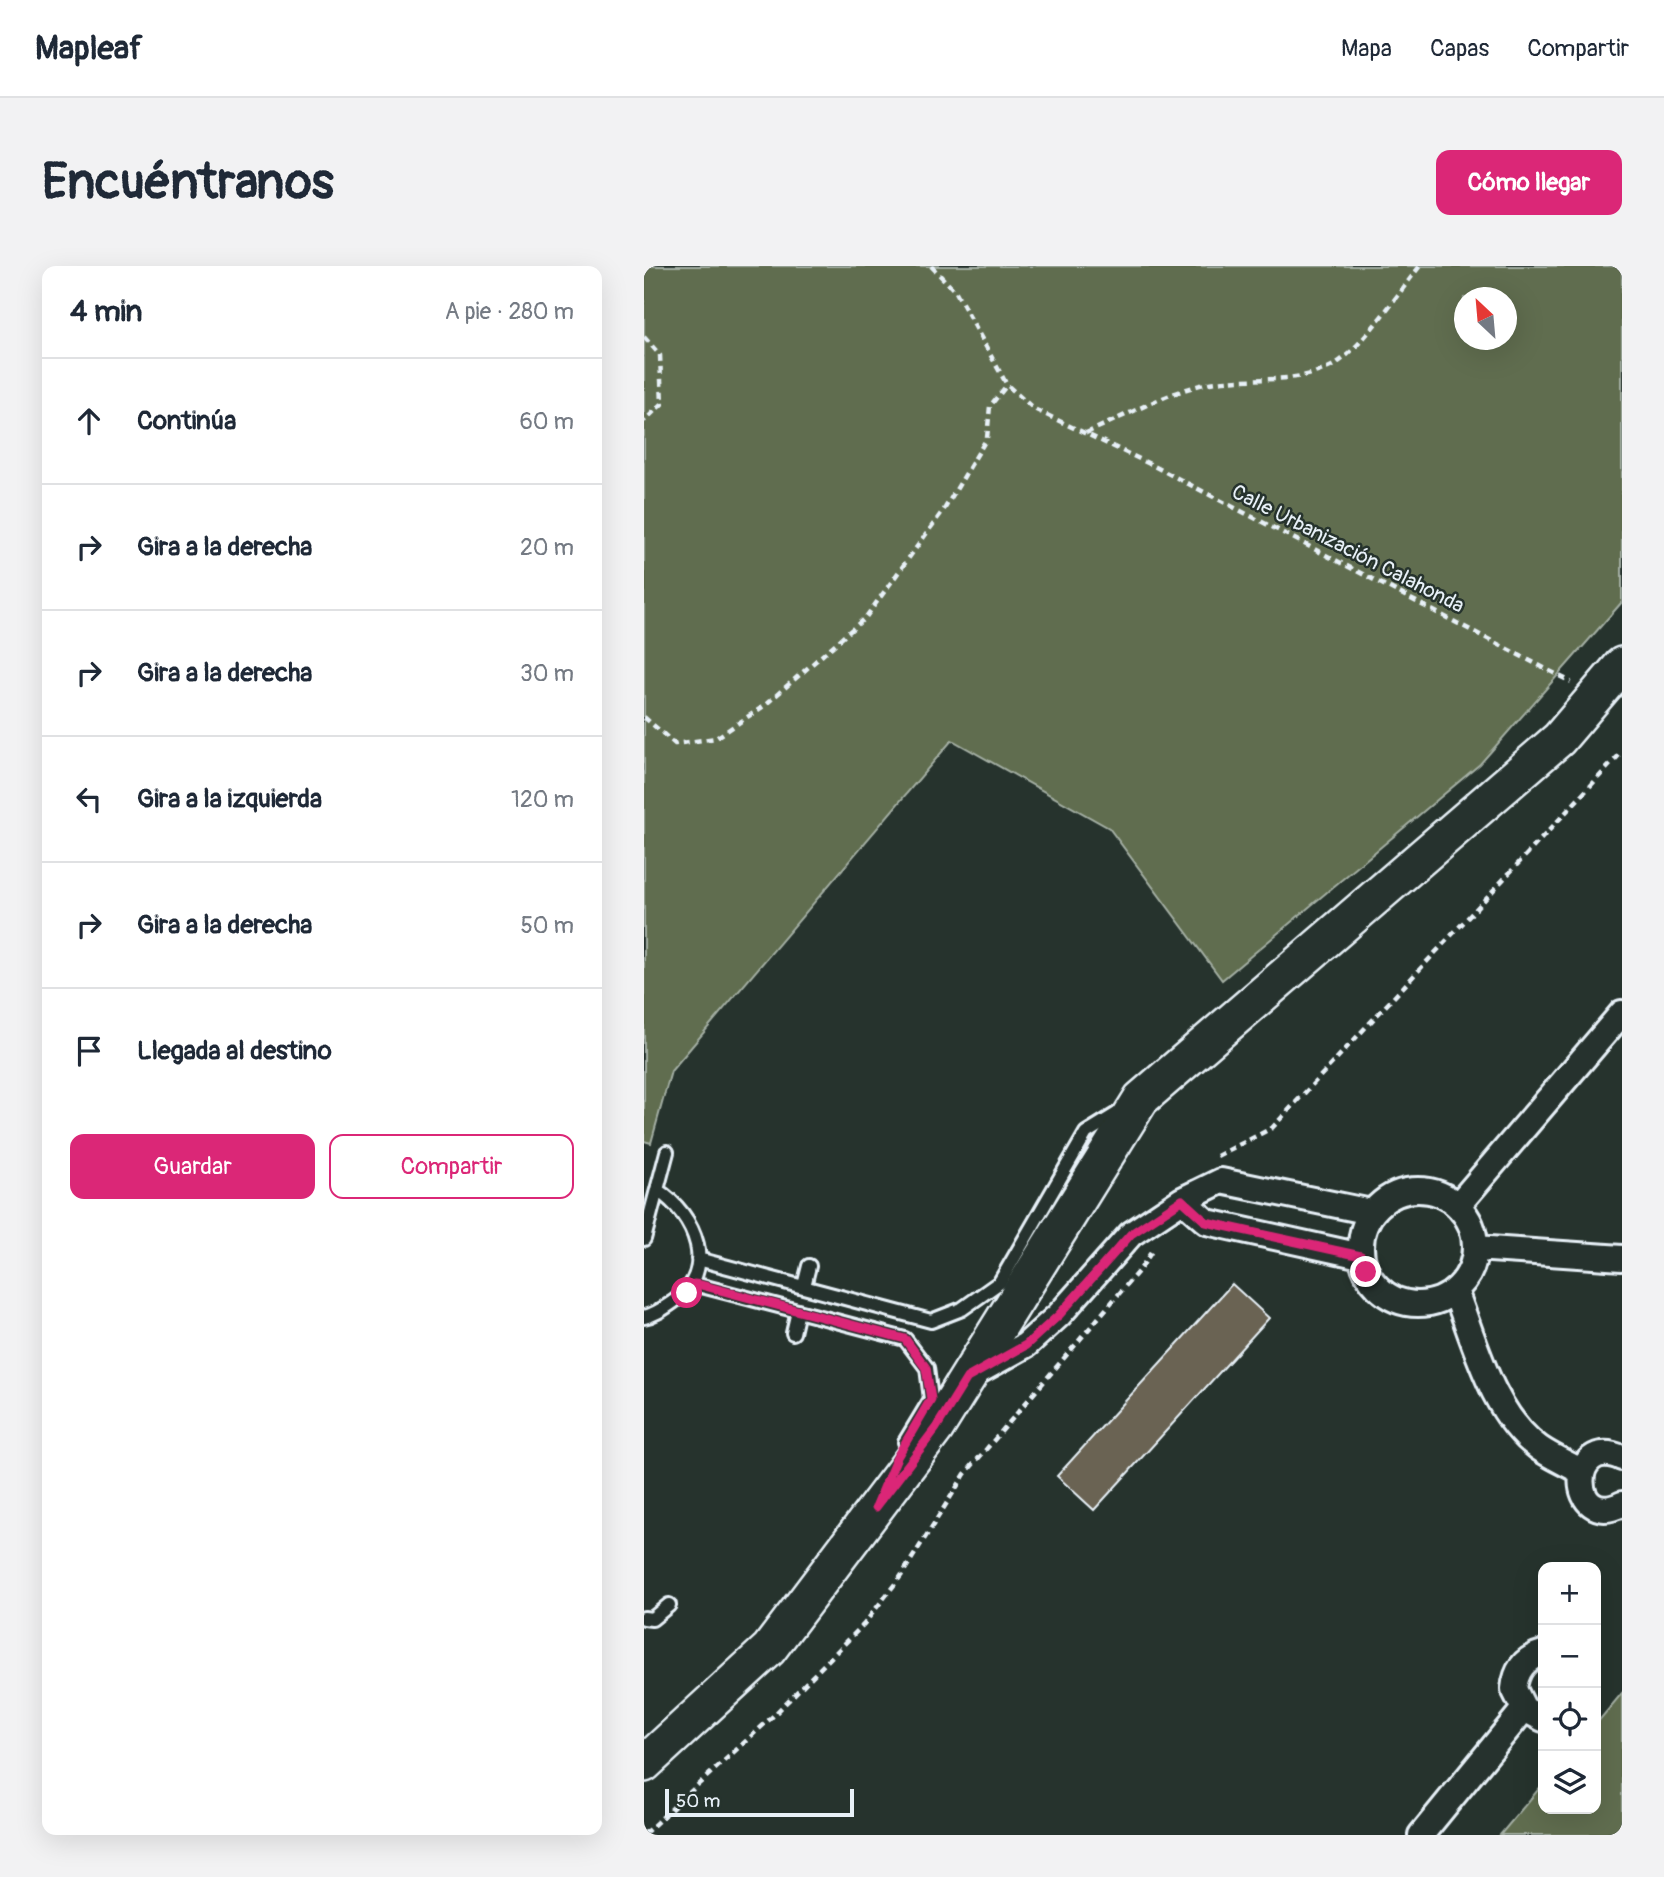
<!DOCTYPE html>
<html lang="es">
<head>
<meta charset="utf-8">
<style>
  body { margin:0; font-family:Pangolin,sans-serif; background:#f2f2f3; color:#1f2937 }
  .controls { position:absolute; right:21px; bottom:21px; display:grid; overflow:hidden; border-radius:14px; box-shadow:0 7px 28px #0002 }
  .controls button { width:63px; height:63px; display:grid; place-items:center; padding:0; border:0; border-bottom:2px solid #e0e1e3; background:#fff; color:#1f2937; font:35px sans-serif }
  .compass { position:absolute; left:810px; top:21px; width:63px; height:63px; border-radius:50%; background:#fff; box-shadow:0 7px 28px #0002; rotate:334deg }
  .scale { position:absolute; left:21px; bottom:18px; width:189px; box-sizing:border-box; padding-left:7px; border:4px solid #e8f1f8; border-top:0; font-size:19px; line-height:24px; white-space:nowrap; color:#e8f1f8; -webkit-text-stroke:5px #26332d; paint-order:stroke }
  .stop { position:absolute; width:21px; height:21px; margin:-16px; border:5px solid #db2777; border-radius:50%; background:#fff }
  .stop.end { background:#db2777; border-color:#fff; box-shadow:0 2px 7px #0008 }
  .list { margin:0; padding:0; list-style:none }
  h2 { display:flex; justify-content:space-between; align-items:center; height:91px; margin:0; padding:0 28px; font-size:30px }
  h2 small { font-size:23px; font-weight:400; color:#747a83 }
  .list li { display:grid; grid-template-columns:46px 1fr auto; gap:21px; align-items:center; box-sizing:border-box; height:126px; padding:0 28px; border-top:2px solid #e0e1e3 }
  .list b { display:block; font-size:26px; white-space:nowrap }
  .list em { font-size:23px; font-style:normal; color:#747a83 }
  .actions { display:flex; gap:14px; padding:21px 28px }
  .actions a { flex:1; padding:16px 0; border:2px solid #db2777; border-radius:14px; text-align:center; font-size:24px; color:#db2777 }
  .actions .main { background:#db2777; color:#fff }
  .icon { flex:none; width:38px; height:38px; fill:none; stroke:currentColor; stroke-width:2; stroke-linecap:round; stroke-linejoin:round }
  .map { position:relative; flex:none; width:978px; height:1569px; overflow:hidden; border-radius:14px }
  header { display:flex; align-items:center; gap:42px; box-sizing:border-box; height:98px; padding:0 35px; background:#fff; border-bottom:2px solid #e0e1e3 }
  header strong { font-size:33px }
  nav { display:flex; gap:38px; margin-inline-start:auto; font-size:24px }
  .intro { display:flex; align-items:center; justify-content:space-between; box-sizing:border-box; height:168px; padding:0 42px }
  h1 { margin:0; font-size:49px }
  .button { padding:18px 32px; border-radius:14px; background:#db2777; color:#fff; font-size:24px; font-weight:700 }
  main { display:flex; gap:42px; padding:0 42px }
  aside { flex:1; background:#fff; border-radius:14px; box-shadow:0 7px 28px #0002 }
  .map>svg:first-child { display:block }
  .green { fill:#606d4f; stroke:#a4afa4; stroke-width:2; fill-rule:evenodd }
  .building { fill:#6b6453; stroke:#e8f1f8; stroke-width:2 }
  .lines { fill:none; stroke-linecap:round; stroke-linejoin:round }
  .service-casing { stroke:#e8f1f8; stroke-width:18 }
  .minor-casing { stroke:#e8f1f8; stroke-width:30 }
  .secondary-casing { stroke:#e8f1f8; stroke-width:40 }
  .path { stroke:#e8f1f8; stroke-width:4.5; stroke-dasharray:7 5; stroke-linecap:butt }
  .service { stroke:#26332d; stroke-width:12 }
  .minor { stroke:#26332d; stroke-width:24 }
  .secondary { stroke:#26332d; stroke-width:35 }
  .route { stroke:#db2777; stroke-width:9 }
  .labels { text-anchor:middle; dominant-baseline:central; stroke-width:5; stroke-linejoin:round; paint-order:stroke }
  .street-label { font-size:21px; fill:#e8f1f8; stroke:#26332d }
</style>
</head>
<body>
<header>
<strong>Mapleaf</strong>
<nav><a>Mapa</a><a>Capas</a><a>Compartir</a></nav>
</header>
<div class="intro"><h1>Encuéntranos</h1><a class="button">Cómo llegar</a></div>
<main>
<aside>
<h2>4 min<small>A pie · 280 m</small></h2>
<ul class="list">
<li><svg class="icon" aria-label="ahead" viewBox="0 0 24 24"><path d="M12 20V5M6 11l6-6 6 6"/></svg><div><b>Continúa</b></div><em>60 m</em></li>
<li><svg class="icon" aria-label="right" viewBox="0 0 24 24"><path d="M7 20v-9h11M14 6l5 5-5 5"/></svg><div><b>Gira a la derecha</b></div><em>20 m</em></li>
<li><svg class="icon" aria-label="right" viewBox="0 0 24 24"><path d="M7 20v-9h11M14 6l5 5-5 5"/></svg><div><b>Gira a la derecha</b></div><em>30 m</em></li>
<li><svg class="icon" aria-label="left" viewBox="0 0 24 24"><path d="M17 20v-9H6M10 6l-5 5 5 5"/></svg><div><b>Gira a la izquierda</b></div><em>120 m</em></li>
<li><svg class="icon" aria-label="right" viewBox="0 0 24 24"><path d="M7 20v-9h11M14 6l5 5-5 5"/></svg><div><b>Gira a la derecha</b></div><em>50 m</em></li>
<li><svg class="icon" aria-label="arrive" viewBox="0 0 24 24"><path d="M6 21V4h12l-3 4 3 4H6"/></svg><div><b>Llegada al destino</b></div></li>
</ul>
<div class="actions"><a class="main">Guardar</a><a>Compartir</a></div>
</aside>
<div class="map">
<svg width="978" height="1569" viewBox="0 0 978 1569">
  <rect width="100%" height="100%" fill="#26332d"/>
  <filter id="ink" filterUnits="userSpaceOnUse"><feTurbulence type="fractalNoise" baseFrequency=".0143" numOctaves="2"/><feDisplacementMap in="SourceGraphic" scale="14" xChannelSelector="R" yChannelSelector="G"/><feConvolveMatrix kernelMatrix="1 2 1 2 8 2 1 2 1" color-interpolation-filters="sRGB"/></filter>
  <g filter="url(#ink)">
    <path class="green" d="M 0,0 L 978,0 L 978,336 L 836,498 L 578,714 L 465,562 L 308,474 L 27,805 L 7,877 L 0,875 ZM 820,32 L 862,32 L 862,74 L 820,74 Z
      M 978,1427 L 978,1569 L 856,1569 L 899,1518 L 899,1543 L 952,1543 L 952,1458 Z"/>
    <path class="building" d="M 588,1018 L 625,1052 L 450,1244 L 413,1210 Z"/>
    <g class="lines">
      <defs>
        <path id="service" d="M 0,973 L 23,886
          M 54,993 L 287,1055 L 318,1043 L 356,1016 L 442,867 L 476,846
          M 50,1018 L 261,1073 L 283,1102 L 287,1133 L 261,1176
          M 160,1020 L 165,1000
          M 0,1051 C 11,1049 20,1042 29,1036 C 75,1006 52,949 13,924
          M 149,1067 L 154,1045
          M 0,1352 L 8,1353 L 25,1339"/>
        <path id="minor" d="M717 981a57 57 0 1 1 114 0a57 57 0 1 1-114 0Z
          M 538,934 L 563,956 L 717,990
          M 814,939 L 978,747
          M 831,982 L 978,992
          M 811,1025 C 831,1076 848,1148 895,1182 C 908,1191 924,1198 938,1206
          M 326,1110 L 382,1079 L 415,1049 L 487,968 L 538,934 L 577,915 L 727,946
          M 978,1192 C 923,1167 925,1265 978,1238
          M 899,1387 C 881,1392 872,1404 870,1423 L 880,1443 L 899,1453
          M 777,1569 L 880,1443"/>
        <path id="secondary" d="M 0,1498 L 125,1383 L 292,1162 L 497,833 L 915,473 L 978,399"/>
      </defs>
      <use href="#service" class="service-casing"/>
      <use href="#minor" class="minor-casing"/>
      <use href="#secondary" class="secondary-casing"/>
      <path class="path" d="M 287,0 L 312,26 L 363,119 L 390,143 L 510,200 L 927,416
        M 0,71 L 16,89 L 18,138 L 0,155
        M 442,167 C 480,151 521,127 561,118 C 603,109 649,120 688,100 C 715,86 755,26 776,0
        M 0,451 L 31,478 L 72,472 L 120,440 L 222,351 L 301,242 L 343,172 L 346,140 L 363,119
        M 573,890 L 628,862 L 978,486
        M 0,1568 L 126,1453 L 220,1358 L 257,1310 L 321,1208 L 497,1002 L 508,985"/>
      <use href="#service" class="service"/>
      <use href="#minor" class="minor"/>
      <use href="#secondary" class="secondary"/>
    </g>
  </g>
  <g class="lines" filter="url(#ink)">
    <path class="route" d="M 43,1027 L 50,1018 L 57,1019 L 261,1073 L 282,1102 L 287,1133 L 253,1191 L 232,1241 L 292,1162 L 323,1112 L 382,1079 L 415,1049 L 487,968 L 538,934 L 562,956 L 717,990 L 722,1006"/>
  </g>
  <g class="labels">
    <g class="street-label">
      <text transform="translate(704 283) rotate(27)">Calle Urbanización Calahonda</text>
    </g>
  </g>
</svg>
<div class="controls">
<button>+</button>
<button>−</button>
<button><svg class="icon" aria-label="locate" viewBox="0 0 24 24"><circle cx="12" cy="12" r="6"/><path d="M12 2v4M12 18v4M2 12h4M18 12h4"/></svg></button>
<button><svg class="icon" aria-label="layers" viewBox="0 0 24 24"><path d="M12 4l9 5-9 5-9-5zM3 14l9 5 9-5"/></svg></button>
</div>
<svg class="compass" viewBox="-18 -18 36 36"><path d="M0-13l5 13h-10z" fill="#e53935"/><path d="M0 13l5-13h-10z" fill="#747a83"/></svg>
<div class="scale">50 m</div>
<div class="stop" style="left:43px;top:1027px"></div>
<div class="stop end" style="left:722px;top:1006px"></div>
</div>
</main>
</body>
</html>
